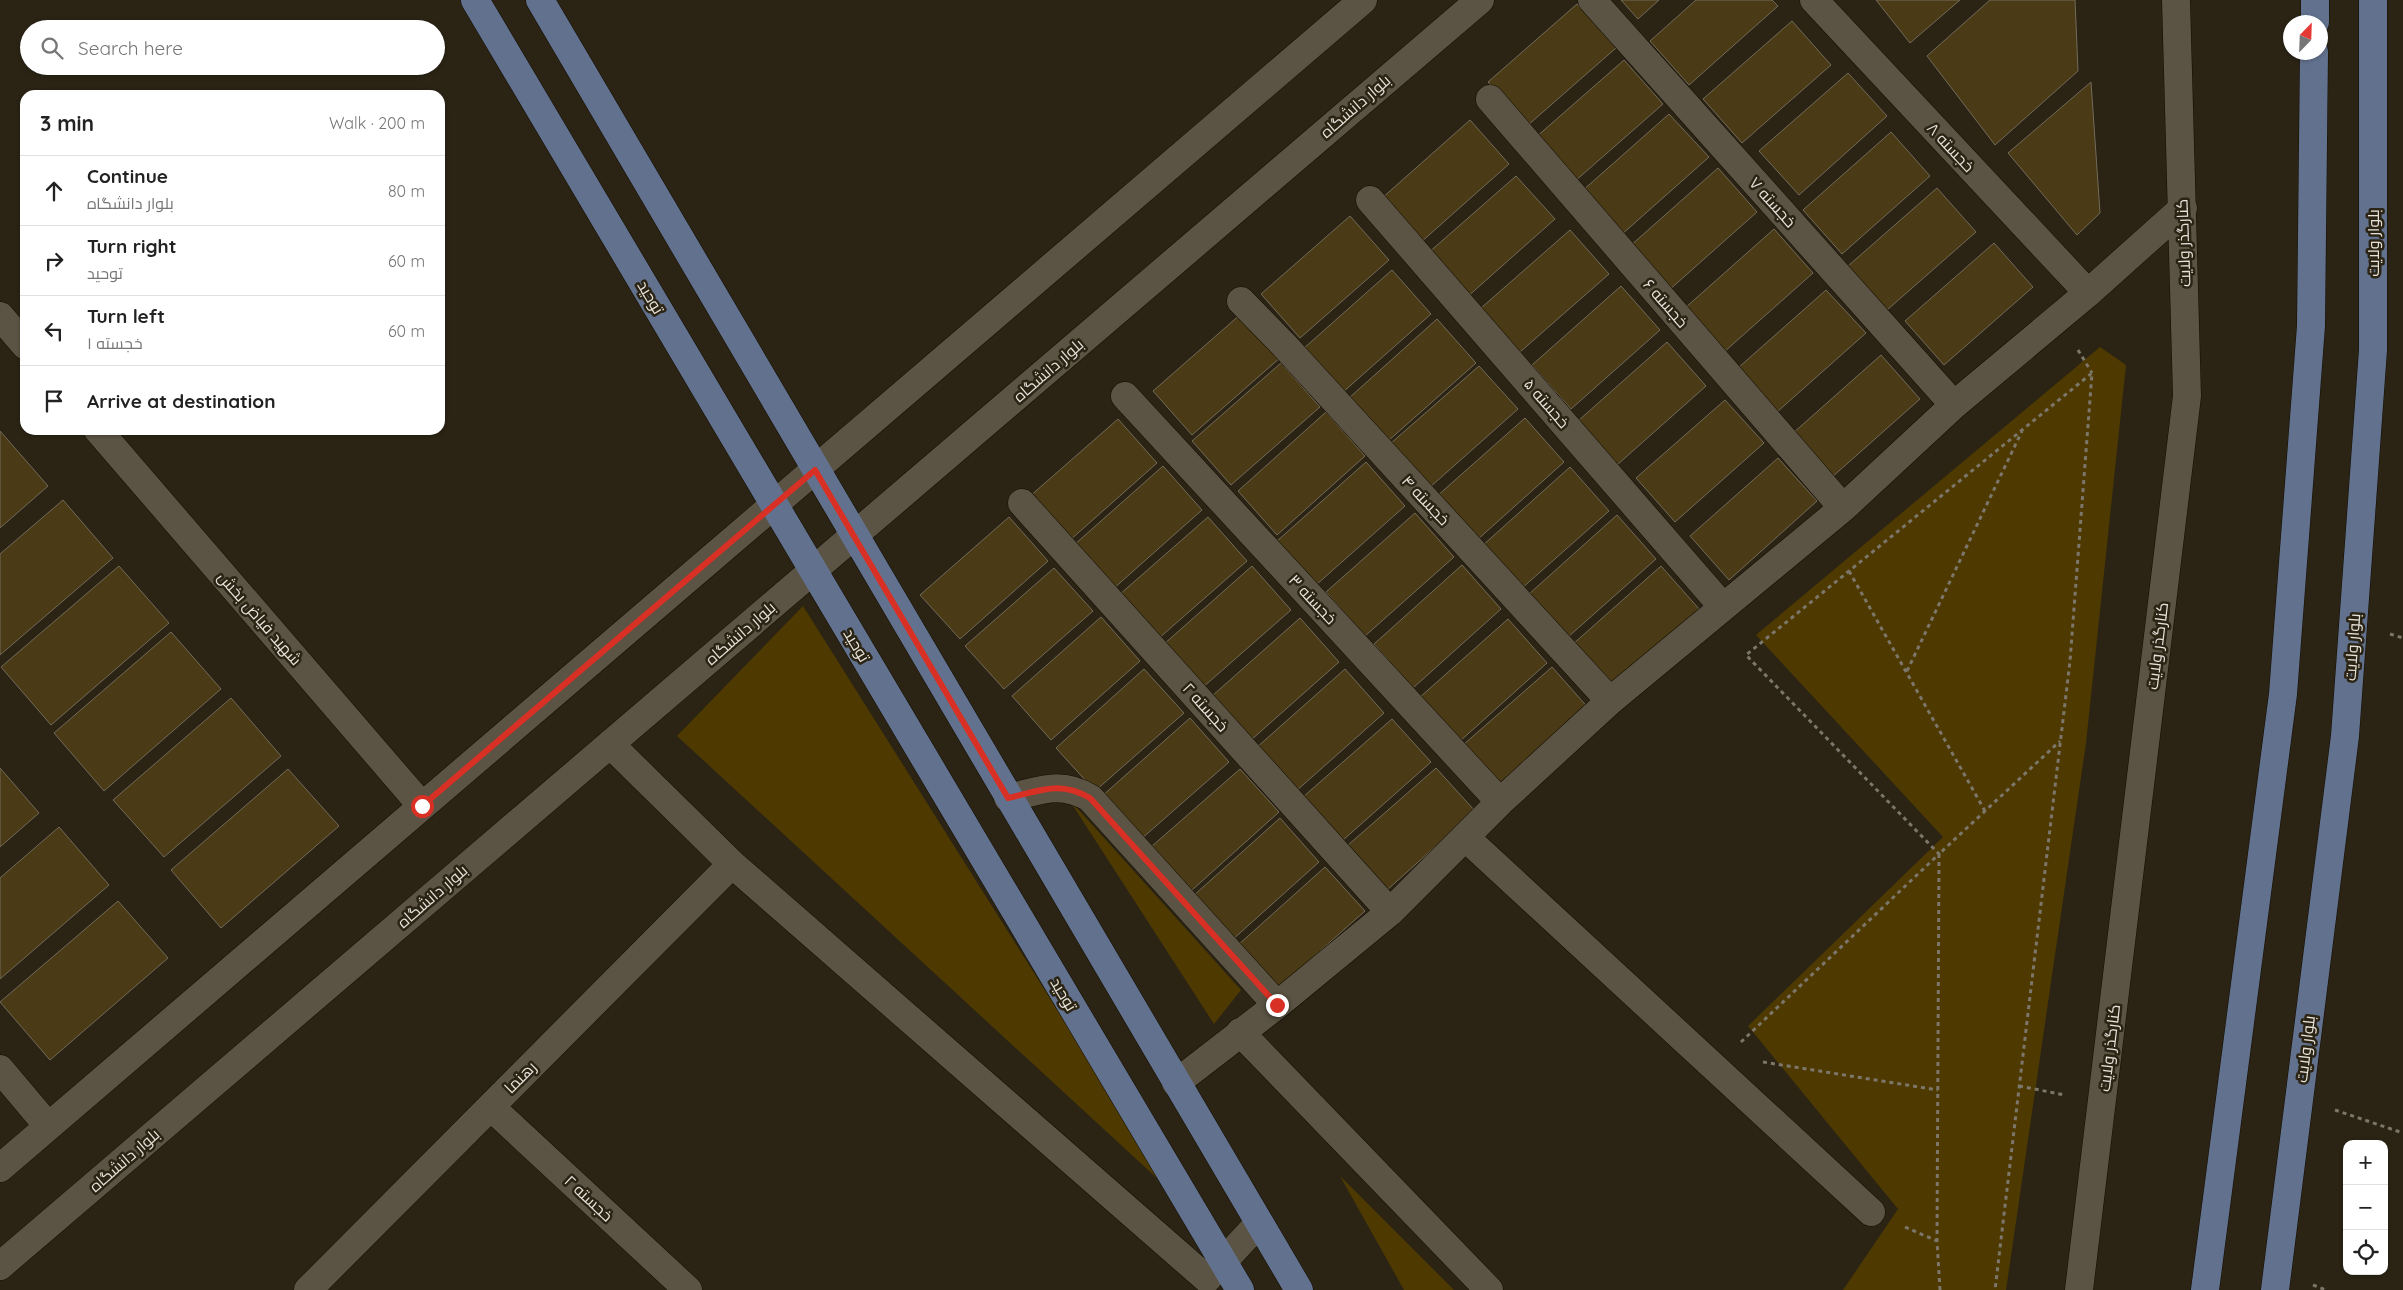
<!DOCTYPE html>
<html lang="en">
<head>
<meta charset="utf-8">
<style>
  body { margin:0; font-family:Quicksand,Cairo,sans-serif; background:#f2f2f2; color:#222 }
  .controls { position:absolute; right:15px; bottom:15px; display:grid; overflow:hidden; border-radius:10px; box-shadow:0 1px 4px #0004 }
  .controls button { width:45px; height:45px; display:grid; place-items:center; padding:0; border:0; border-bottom:1px solid #e0e0e0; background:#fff; color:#222; font:25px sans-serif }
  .compass { position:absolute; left:2283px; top:15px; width:45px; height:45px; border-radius:50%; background:#fff; box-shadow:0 1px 4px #0004; rotate:23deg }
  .stop { position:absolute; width:15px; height:15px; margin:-11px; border:4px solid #d93025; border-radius:50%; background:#fff }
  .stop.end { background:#d93025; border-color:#fff; box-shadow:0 1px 5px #0008 }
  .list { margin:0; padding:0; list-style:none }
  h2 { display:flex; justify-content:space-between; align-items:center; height:65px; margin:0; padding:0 20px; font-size:21px }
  h2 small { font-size:16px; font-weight:400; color:#767676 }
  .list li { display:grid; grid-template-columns:32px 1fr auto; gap:15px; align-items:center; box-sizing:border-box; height:70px; padding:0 20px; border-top:1px solid #e0e0e0 }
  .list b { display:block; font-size:19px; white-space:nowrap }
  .list p { margin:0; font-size:16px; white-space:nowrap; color:#767676 }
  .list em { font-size:16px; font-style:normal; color:#767676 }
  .icon { flex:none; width:28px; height:28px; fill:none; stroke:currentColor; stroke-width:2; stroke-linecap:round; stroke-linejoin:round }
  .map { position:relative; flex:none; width:2403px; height:1290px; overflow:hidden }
  .search { position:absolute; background:#fff; box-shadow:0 1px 4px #0004; left:20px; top:20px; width:425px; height:55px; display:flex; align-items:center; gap:12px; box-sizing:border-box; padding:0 18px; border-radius:28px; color:#767676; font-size:19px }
  .panel { position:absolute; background:#fff; box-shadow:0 1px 4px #0004; left:20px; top:90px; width:425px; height:345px; border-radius:15px }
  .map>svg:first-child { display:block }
  .green { fill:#4e3a00 }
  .building { fill:#4a3b16; stroke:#736b5a }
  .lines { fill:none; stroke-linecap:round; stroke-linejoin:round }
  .minor-casing { stroke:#130d02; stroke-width:29 }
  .major-casing { stroke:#130d02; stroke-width:29 }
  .path { stroke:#7c776a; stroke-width:3; stroke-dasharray:4 4; stroke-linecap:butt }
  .minor { stroke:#5b5444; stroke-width:28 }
  .major { stroke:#62728e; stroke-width:28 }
  .route { stroke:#d93025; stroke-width:6 }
  .labels { text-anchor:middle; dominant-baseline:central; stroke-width:5; stroke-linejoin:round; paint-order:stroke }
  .street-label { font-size:16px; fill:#e7e3da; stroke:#2b2415 }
</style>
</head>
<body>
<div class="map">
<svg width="2403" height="1290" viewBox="0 0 2403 1290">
  <rect width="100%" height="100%" fill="#2b2415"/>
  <path class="green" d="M 2100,347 L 2126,365 L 2086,743 L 2006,1290 L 1843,1290 L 1898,1209 L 1748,1026 L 1943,837 L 1756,635 Z
    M 803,606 L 1172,1192 L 677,736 Z
    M 1068,798 L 1241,990 L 1214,1024 Z
    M 1340,1176 L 1454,1290 L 1404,1290 Z"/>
  <path class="building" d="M 1621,0 L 1659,0 L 1638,19 Z
    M 1696,0 L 1772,0 L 1778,6 L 1689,85 L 1650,41 Z
    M 1876,0 L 1960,0 L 1910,43 Z
    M 1990,0 L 2075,0 L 2078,71 L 1995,145 L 1927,56 Z
    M 1577,4 L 1616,48 L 1527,126 L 1488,82 Z
    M 1792,21 L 1831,65 L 1742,143 L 1703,99 Z
    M 1624,60 L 1663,104 L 1574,182 L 1535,138 Z
    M 1848,73 L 1887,116 L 1799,195 L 1759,151 Z
    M 2091,82 L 2100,213 L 2077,235 L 2008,153 Z
    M 1669,114 L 1709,157 L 1620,236 L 1581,192 Z
    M 1470,120 L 1509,164 L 1420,243 L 1381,199 Z
    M 1891,132 L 1930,176 L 1842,254 L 1803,210 Z
    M 1718,168 L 1757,212 L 1668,291 L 1629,247 Z
    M 1516,176 L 1555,219 L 1466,298 L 1427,254 Z
    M 1937,188 L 1976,232 L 1887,310 L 1848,266 Z
    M 1350,216 L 1389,260 L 1300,338 L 1261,294 Z
    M 1774,229 L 1813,273 L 1724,352 L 1685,308 Z
    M 1570,230 L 1609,274 L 1520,352 L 1481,308 Z
    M 1994,243 L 2033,287 L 1944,365 L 1905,321 Z
    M 1392,270 L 1431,314 L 1342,393 L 1303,349 Z
    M 1621,286 L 1660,330 L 1571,409 L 1532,365 Z
    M 1826,290 L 1866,333 L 1777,412 L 1738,368 Z
    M 1242,313 L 1281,357 L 1192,435 L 1153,391 Z
    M 1437,319 L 1476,363 L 1388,441 L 1349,398 Z
    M 1667,342 L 1706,386 L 1617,465 L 1578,421 Z
    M 1881,355 L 1920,399 L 1831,478 L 1792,434 Z
    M 1281,363 L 1320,407 L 1231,485 L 1192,441 Z
    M 1479,366 L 1518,409 L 1429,488 L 1390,444 Z
    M 1725,400 L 1764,443 L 1675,522 L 1636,478 Z
    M 1326,412 L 1365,456 L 1277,535 L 1238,491 Z
    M 1525,418 L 1564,462 L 1476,541 L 1436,497 Z
    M 1118,419 L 1157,463 L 1069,541 L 1029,497 Z
    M 0,431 L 48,486 L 0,528 Z
    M 1778,458 L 1817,501 L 1729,580 L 1690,536 Z
    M 1366,462 L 1405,506 L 1316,585 L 1277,541 Z
    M 1163,466 L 1202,510 L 1113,589 L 1074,545 Z
    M 1570,467 L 1609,511 L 1521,589 L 1482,546 Z
    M 63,500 L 113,558 L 0,655 L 0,554 Z
    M 1415,513 L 1454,557 L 1365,636 L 1326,592 Z
    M 1617,515 L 1656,559 L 1568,637 L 1529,594 Z
    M 1009,517 L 1048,561 L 960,639 L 920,595 Z
    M 1208,517 L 1247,561 L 1158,639 L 1119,595 Z
    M 1462,565 L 1501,609 L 1413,688 L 1374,644 Z
    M 119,566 L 169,623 L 51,725 L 1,667 Z
    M 1252,566 L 1291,610 L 1202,688 L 1163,645 Z
    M 1661,566 L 1700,610 L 1612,688 L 1573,644 Z
    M 1054,568 L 1093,611 L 1004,689 L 965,646 Z
    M 1101,617 L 1140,661 L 1051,740 L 1012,696 Z
    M 1300,618 L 1339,662 L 1251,740 L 1212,696 Z
    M 1508,619 L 1547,663 L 1459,742 L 1419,698 Z
    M 171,632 L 221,689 L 104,791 L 54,733 Z
    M 1552,667 L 1591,711 L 1502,789 L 1463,745 Z
    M 1144,669 L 1184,713 L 1095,791 L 1056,748 Z
    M 1345,669 L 1384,713 L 1295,792 L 1256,748 Z
    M 231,698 L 281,756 L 164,857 L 113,800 Z
    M 1190,718 L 1229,762 L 1140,840 L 1101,797 Z
    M 1392,719 L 1431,762 L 1342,841 L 1303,797 Z
    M 0,768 L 39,813 L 0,847 Z
    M 1436,768 L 1475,811 L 1387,890 L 1347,846 Z
    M 288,769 L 339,826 L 221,928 L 171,870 Z
    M 1240,769 L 1279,812 L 1191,891 L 1151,847 Z
    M 1280,818 L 1319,862 L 1231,941 L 1192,897 Z
    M 59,827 L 109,885 L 0,979 L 0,878 Z
    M 1325,867 L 1365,911 L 1276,990 L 1237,946 Z
    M 118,901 L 168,958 L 50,1060 L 0,1002 Z"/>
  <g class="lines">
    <defs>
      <path id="minor" d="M 1592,0 L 1954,405
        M 1814,0 L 2088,293
        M 1490,99 L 1843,508
        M 1370,200 L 1723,607
        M 1241,301 L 1283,344 L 1610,701
        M 0,316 L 25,345
        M 1125,396 L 1500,802
        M 98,430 L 422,806
        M 1022,503 L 1390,912
        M 610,744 L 732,864 L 1207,1279
        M 1008,798 C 1040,791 1059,780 1090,798 L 1277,1005
        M 1466,838 L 1871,1212
        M 1240,1032 L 1489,1290
        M 0,1069 L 48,1126
        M 1176,1083 L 1277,1005 L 1390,912 L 1500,802 L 1610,701 L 1843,508 L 1954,405 L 2088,293 L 2183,208
        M 491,1107 L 688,1290
        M 0,1168 L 1363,0
        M 0,1266 L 1480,0
        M 1208,1278 L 1259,1223
        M 308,1290 L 732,864
        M 2079,1290 L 2187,396 L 2176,0"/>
      <path id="major" d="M 475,0 L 1240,1290
        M 540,0 L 1299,1290
        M 2315,22 L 2315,0
        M 2205,1290 L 2283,694 L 2311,326 L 2314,52
        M 2275,1290 L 2345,736 L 2373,350 L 2373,0"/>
    </defs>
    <use href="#minor" class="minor-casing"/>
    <use href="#major" class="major-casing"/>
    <path class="path" d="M 2078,350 L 2092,373
      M 1849,571 L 1985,811
      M 2390,634 L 2403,638
      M 1907,671 L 2022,431
      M 1741,1042 L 1939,854 L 1746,655 L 2092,373 L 2070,661 L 1995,1290
      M 1763,1062 L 1938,1090
      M 2019,1086 L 2065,1095
      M 2335,1110 L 2403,1133
      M 1905,1227 L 1937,1241
      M 2313,1285 L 2326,1290
      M 1940,1290 L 1937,1241 L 1939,854 L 2060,741"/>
    <use href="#minor" class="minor"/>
    <use href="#major" class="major"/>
  </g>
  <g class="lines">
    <path class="route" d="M 422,806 L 815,470 L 1008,798 C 1040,791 1059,780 1090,798 L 1277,1005"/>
  </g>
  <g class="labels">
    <g class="street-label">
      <text transform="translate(1355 106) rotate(-41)">بلوار دانشگاه</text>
      <text transform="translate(1951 147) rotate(47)">خجسته ۸</text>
      <text transform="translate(1773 202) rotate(48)">خجسته ۷</text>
      <text transform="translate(2183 243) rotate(-92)">کنارگذر ولایت</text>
      <text transform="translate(2373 243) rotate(-90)">بلوار ولایت</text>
      <text transform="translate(651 297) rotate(59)">توحید</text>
      <text transform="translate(1666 303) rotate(49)">خجسته ۶</text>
      <text transform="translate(1048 370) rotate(-41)">بلوار دانشگاه</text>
      <text transform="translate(1547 403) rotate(49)">خجسته ۵</text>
      <text transform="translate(1426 500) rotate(47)">خجسته ۴</text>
      <text transform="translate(1313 599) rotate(47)">خجسته ۳</text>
      <text transform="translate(260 618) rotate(49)">شهید فیاض بخش</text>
      <text transform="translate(740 633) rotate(-41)">بلوار دانشگاه</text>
      <text transform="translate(857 645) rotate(59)">توحید</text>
      <text transform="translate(2157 646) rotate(-83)">کنارگذر ولایت</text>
      <text transform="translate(2352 647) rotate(-86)">بلوار ولایت</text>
      <text transform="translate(1206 707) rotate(48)">خجسته ۲</text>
      <text transform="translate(432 896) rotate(-41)">بلوار دانشگاه</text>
      <text transform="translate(1064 994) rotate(59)">توحید</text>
      <text transform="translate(2109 1048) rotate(-83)">کنارگذر ولایت</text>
      <text transform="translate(2305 1049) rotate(-83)">بلوار ولایت</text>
      <text transform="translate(520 1077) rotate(-45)">رهنما</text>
      <text transform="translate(124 1160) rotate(-41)">بلوار دانشگاه</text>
      <text transform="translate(589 1198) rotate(43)">خجسته ۲</text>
    </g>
  </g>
</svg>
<div class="controls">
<button>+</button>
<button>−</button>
<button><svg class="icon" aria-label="locate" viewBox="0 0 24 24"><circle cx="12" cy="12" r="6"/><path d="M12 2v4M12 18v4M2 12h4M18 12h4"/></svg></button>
</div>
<svg class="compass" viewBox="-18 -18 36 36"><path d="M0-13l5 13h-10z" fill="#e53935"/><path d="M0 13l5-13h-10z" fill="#767676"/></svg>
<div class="stop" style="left:422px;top:806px"></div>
<div class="stop end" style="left:1277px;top:1005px"></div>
<div class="search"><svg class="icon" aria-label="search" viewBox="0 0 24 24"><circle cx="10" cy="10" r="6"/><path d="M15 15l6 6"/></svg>Search here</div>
<section class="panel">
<h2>3 min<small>Walk · 200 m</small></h2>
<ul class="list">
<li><svg class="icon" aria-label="ahead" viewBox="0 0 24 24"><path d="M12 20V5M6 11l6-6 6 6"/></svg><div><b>Continue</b><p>بلوار دانشگاه</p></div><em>80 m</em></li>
<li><svg class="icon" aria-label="right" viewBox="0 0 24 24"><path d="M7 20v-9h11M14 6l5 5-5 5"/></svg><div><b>Turn right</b><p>توحید</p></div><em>60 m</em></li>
<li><svg class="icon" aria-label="left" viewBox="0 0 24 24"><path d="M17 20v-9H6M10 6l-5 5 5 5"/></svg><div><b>Turn left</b><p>خجسته ۱</p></div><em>60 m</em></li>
<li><svg class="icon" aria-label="arrive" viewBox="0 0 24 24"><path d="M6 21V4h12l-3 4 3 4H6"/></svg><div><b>Arrive at destination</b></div></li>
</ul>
</section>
</div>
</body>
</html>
